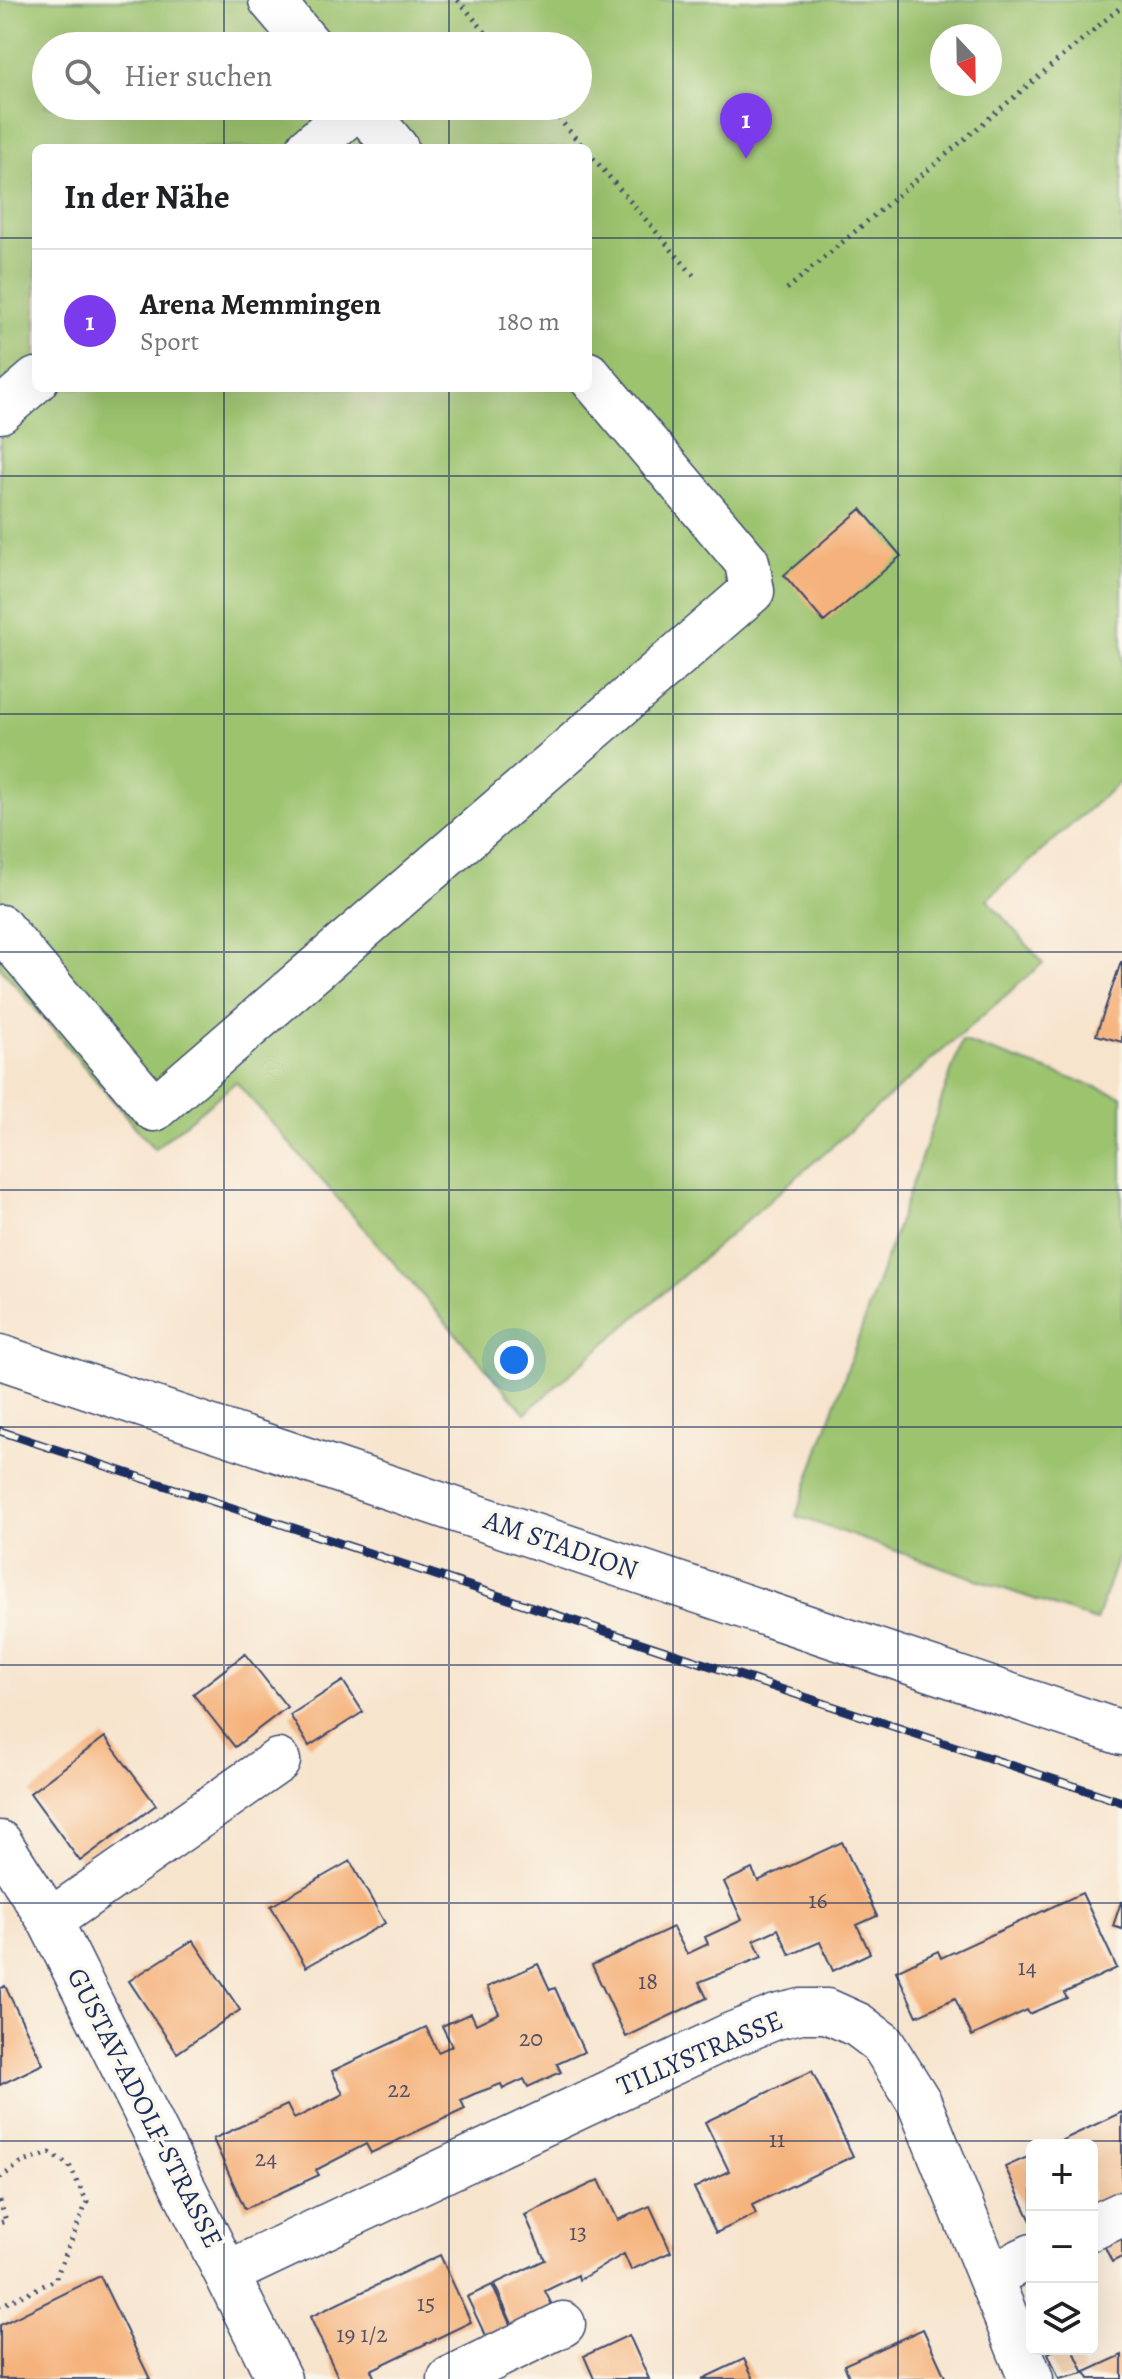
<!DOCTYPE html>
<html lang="de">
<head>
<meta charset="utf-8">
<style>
  body { margin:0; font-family:Alegreya,serif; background:#f2f2f2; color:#202124 }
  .controls { position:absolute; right:24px; bottom:24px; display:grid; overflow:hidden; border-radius:12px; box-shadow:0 8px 32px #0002 }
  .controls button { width:72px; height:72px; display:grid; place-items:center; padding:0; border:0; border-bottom:2px solid #e0e0e0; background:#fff; color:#202124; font:40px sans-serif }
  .compass { position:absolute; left:930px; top:24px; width:72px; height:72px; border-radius:50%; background:#fff; box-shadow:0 8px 32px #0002; rotate:158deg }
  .you { position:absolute; left:514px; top:1360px; width:28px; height:28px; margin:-20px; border:6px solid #fff; border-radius:50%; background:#1a73e8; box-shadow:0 0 0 12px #1a73e833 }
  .badge { display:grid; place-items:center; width:52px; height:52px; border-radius:50%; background:#7c3aed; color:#fff; font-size:26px; font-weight:700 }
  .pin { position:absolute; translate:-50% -66px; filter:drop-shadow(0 2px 4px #0008) }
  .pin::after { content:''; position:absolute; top:42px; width:28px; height:24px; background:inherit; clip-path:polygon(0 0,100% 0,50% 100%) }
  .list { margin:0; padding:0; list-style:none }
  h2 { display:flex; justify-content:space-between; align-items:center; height:104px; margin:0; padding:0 32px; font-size:34px }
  h2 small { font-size:26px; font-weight:400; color:#757577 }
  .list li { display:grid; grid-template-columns:52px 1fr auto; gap:24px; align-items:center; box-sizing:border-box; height:144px; padding:0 32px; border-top:2px solid #e0e0e0 }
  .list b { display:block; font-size:30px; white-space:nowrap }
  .list p { margin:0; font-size:26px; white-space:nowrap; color:#757577 }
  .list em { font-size:26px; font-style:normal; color:#757577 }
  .icon { flex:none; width:44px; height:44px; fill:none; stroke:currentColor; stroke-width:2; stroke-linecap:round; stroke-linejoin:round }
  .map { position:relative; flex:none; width:1122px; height:2379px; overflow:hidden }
  .search { position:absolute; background:#fff; box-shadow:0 8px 32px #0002; left:32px; top:32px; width:560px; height:88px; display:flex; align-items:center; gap:20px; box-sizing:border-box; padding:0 28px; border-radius:44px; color:#757577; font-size:30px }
  .panel { position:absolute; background:#fff; box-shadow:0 8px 32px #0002; left:32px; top:144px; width:560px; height:248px; border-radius:12px }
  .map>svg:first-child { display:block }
  .green { fill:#9cc36e; stroke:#5c7966; stroke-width:2; fill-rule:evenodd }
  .building { fill:#f5b27c }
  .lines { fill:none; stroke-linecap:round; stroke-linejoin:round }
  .minor-casing { stroke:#3c4a6f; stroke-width:47 }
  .path { stroke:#3c4a6f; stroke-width:5; stroke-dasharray:2 6; stroke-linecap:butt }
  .minor { stroke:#fff; stroke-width:44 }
  .rail-casing { stroke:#1b2f5e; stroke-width:9 }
  .rail { stroke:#fbf7ec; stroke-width:6; stroke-dasharray:18; stroke-linecap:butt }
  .grid { fill:none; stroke:#1b2f5e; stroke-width:2; stroke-opacity:0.55 }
  .labels { text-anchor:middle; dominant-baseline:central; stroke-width:7; stroke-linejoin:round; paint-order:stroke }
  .number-label { font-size:24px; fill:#525066 }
  .street-label { font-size:28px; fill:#1b2f5e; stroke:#fbf7ec }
</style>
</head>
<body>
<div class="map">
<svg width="1122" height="2379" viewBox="0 0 1122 2379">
  <rect width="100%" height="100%" fill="#fbf7ec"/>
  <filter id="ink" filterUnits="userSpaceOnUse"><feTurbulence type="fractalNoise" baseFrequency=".0125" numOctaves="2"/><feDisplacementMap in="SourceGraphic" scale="16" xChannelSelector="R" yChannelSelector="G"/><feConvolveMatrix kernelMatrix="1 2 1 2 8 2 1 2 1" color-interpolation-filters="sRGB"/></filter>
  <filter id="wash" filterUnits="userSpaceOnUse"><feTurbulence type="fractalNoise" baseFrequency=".006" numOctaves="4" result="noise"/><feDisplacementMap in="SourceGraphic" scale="32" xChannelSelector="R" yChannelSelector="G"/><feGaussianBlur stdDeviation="1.8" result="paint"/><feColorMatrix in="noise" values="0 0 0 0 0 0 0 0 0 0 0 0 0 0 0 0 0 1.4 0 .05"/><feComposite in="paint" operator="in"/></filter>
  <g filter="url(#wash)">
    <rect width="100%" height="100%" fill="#f7e4cd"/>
    <path class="green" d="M 0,0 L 1122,0 L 1122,780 L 987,899 L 1043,963 L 525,1413 L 236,1082 L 154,1149 L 0,967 ZM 942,36 L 990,36 L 990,84 L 942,84 ZM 46,46 L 578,46 L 578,106 L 46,106 ZM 36,148 L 588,148 L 588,388 L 36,388 Z
      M 962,1041 L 1122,1096 L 1122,1545 L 1096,1621 L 796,1516 Z"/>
    <g id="blocks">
      <path class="building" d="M 861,509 L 901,556 L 824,622 L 784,575 Z
        M 1121,962 L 1122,962 L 1122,1042 L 1096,1035 Z
        M 245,1654 L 287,1707 L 235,1747 L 193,1694 Z
        M 343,1681 L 363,1712 L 309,1746 L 290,1715 Z
        M 105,1737 L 156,1805 L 80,1861 L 30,1793 Z
        M 842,1842 L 877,1916 L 857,1925 L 870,1953 L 833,1971 L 820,1942 L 790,1955 L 778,1929 L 754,1940 L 762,1957 L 699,1982 L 707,1998 L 626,2037 L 592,1965 L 673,1927 L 687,1954 L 708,1944 L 705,1937 L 742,1920 L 724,1882 L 752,1869 L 758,1881 Z
        M 350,1861 L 385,1923 L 306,1967 L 271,1906 Z
        M 1082,1893 L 1117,1968 L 1064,1993 L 1067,1998 L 1029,2014 L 1027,2010 L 972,2036 L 955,1998 L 917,2016 L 896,1971 L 938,1951 L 941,1958 Z
        M 1121,1902 L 1122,1902 L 1122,1929 L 1113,1926 Z
        M 193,1940 L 240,2010 L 177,2053 L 129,1981 Z
        M 538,1964 L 550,1990 L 555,1988 L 584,2052 L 557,2064 L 561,2072 L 528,2087 L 524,2079 L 503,2089 L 501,2084 L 474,2094 L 461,2100 L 465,2109 L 371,2153 L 366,2144 L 316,2170 L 319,2175 L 245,2209 L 213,2139 L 287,2105 L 294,2119 L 318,2107 L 343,2094 L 332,2071 L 426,2027 L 438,2052 L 452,2046 L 442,2026 L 471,2013 L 476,2024 L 499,2013 L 487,1987 Z
        M 5,1986 L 43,2064 L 0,2085 L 0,1989 Z
        M 812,2071 L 853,2156 L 752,2205 L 756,2214 L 716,2233 L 694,2188 L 729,2171 L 705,2122 Z
        M 1122,2112 L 1122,2192 L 1092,2212 L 1092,2145 L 1052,2145 Z
        M 1032,2155 L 1032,2223 L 1005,2167 Z
        M 599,2180 L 618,2220 L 650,2206 L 671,2252 L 631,2270 L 624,2254 L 579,2280 L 578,2275 L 545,2291 L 553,2307 L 513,2326 L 494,2284 L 545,2260 L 525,2215 Z
        M 1122,2232 L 1122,2257 L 1112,2262 L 1102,2241 Z
        M 440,2255 L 471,2322 L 371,2370 L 375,2379 L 339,2379 L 310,2317 Z
        M 100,2276 L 150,2379 L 0,2379 L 0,2325 Z
        M 492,2285 L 511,2326 L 486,2337 L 467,2297 Z
        M 923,2329 L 946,2379 L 850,2379 L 844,2365 Z
        M 629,2335 L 649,2379 L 594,2379 L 584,2356 Z
        M 1057,2349 L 1073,2349 L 1084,2373 L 1059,2379 L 1048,2353 Z
        M 1122,2355 L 1122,2379 L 1089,2379 L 1085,2372 Z
        M 744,2359 L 754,2379 L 702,2379 Z"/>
    </g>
  </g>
  <g filter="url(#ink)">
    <use href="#blocks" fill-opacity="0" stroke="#3c4a6f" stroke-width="2"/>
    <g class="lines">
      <defs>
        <path id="minor" d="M 271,0 L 310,46
          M 361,106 L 396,148
          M 309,148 L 358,106
          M 0,411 L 36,380
          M 0,927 L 154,1109 L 752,591 L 747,562 L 588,374
          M 0,1357 L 1122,1733
          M 0,1843 L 50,1921 L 279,2379
          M 50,1921 L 278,1761
          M 1092,2228 L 1122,2214
          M 228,2273 L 731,2035 L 776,2017 L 801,2011 L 827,2011 L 858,2025 L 882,2043 L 919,2102 L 1031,2379
          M 990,2276 L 1032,2256
          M 450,2379 L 563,2324"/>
      </defs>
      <use href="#minor" class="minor-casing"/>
      <path class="path" d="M 458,0 L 497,46
        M 548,106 L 584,148
        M 588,152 L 694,276
        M 787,289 L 1122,6
        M 0,2178 L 21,2163 L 50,2153 L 69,2165 L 87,2202 L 55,2280 L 0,2306
        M 0,2201 L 6,2221 L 0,2223"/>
      <use href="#minor" class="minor"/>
      <defs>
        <path id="rail" d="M 0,1431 L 1122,1802"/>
      </defs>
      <use href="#rail" class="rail-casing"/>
      <use href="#rail" class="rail"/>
    </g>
  </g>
  <path class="grid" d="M 224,0 L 224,46M 449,0 L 449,46M 673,0 L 673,2379M 898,0 L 898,2379M 224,106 L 224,148M 449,106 L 449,148M 0,238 L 36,238M 588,238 L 1122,238M 224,388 L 224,2379M 449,388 L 449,2379M 0,476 L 1122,476M 0,714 L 1122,714M 0,952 L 1122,952M 0,1190 L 1122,1190M 0,1427 L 1122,1427M 0,1665 L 1122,1665M 0,1903 L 1122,1903M 0,2141 L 1122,2141"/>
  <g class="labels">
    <g class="number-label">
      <text x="818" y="1900">16</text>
      <text x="1027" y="1967">14</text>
      <text x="648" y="1981">18</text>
      <text x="531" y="2038">20</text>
      <text x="399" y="2089">22</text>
      <text x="777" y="2139">11</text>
      <text x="266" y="2158">24</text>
      <text x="578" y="2232">13</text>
      <text x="426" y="2303">15</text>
      <text x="362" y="2334">19 1/2</text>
    </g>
    <g class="street-label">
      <text transform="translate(561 1545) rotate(19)">AM STADION</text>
      <text transform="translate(700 2053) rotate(-23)">TILLYSTRASSE</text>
      <text transform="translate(145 2108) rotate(63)">GUSTAV-ADOLF-STRASSE</text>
    </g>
  </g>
</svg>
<div class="controls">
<button>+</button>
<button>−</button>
<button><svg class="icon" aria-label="layers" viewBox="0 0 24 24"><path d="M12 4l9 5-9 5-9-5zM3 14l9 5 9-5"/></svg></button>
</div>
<svg class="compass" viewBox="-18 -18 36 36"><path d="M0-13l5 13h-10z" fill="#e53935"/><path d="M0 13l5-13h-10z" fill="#757577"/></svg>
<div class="you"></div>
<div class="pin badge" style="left:746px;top:159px">1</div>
<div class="search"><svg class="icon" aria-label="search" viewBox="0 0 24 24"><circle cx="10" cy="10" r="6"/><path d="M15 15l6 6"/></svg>Hier suchen</div>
<section class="panel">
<h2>In der Nähe<small></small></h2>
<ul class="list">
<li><span class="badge">1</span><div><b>Arena Memmingen</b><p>Sport</p></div><em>180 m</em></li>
</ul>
</section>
</div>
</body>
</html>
